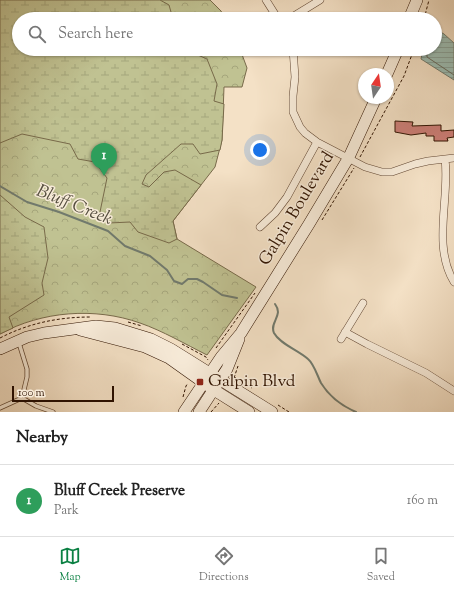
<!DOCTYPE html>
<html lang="en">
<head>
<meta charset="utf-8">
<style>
  body { margin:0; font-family:"Sorts Mill Goudy",serif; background:#f2f2f2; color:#222 }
  .compass { position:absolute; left:358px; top:68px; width:36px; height:36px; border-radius:50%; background:#fff; box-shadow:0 1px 3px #0004; rotate:13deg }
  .scale { position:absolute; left:12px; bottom:10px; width:102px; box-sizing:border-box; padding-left:4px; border:2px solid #301301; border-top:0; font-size:11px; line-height:14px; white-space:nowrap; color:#301301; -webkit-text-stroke:3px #f8ecda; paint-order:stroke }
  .you { position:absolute; left:260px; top:150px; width:14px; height:14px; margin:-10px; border:3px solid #fff; border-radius:50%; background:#1a73e8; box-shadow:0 0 0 6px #1a73e833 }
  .badge { display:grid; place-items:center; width:26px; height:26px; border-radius:50%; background:#0b8043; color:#fff; font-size:13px; font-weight:700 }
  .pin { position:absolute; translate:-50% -33px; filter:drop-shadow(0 1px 2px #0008) }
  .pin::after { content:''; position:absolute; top:21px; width:14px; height:12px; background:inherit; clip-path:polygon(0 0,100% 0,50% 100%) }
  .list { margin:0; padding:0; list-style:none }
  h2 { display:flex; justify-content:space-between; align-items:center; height:52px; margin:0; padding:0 16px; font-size:17px }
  h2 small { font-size:13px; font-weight:400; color:#767676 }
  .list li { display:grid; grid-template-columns:26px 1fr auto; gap:12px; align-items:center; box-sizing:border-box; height:72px; padding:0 16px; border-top:1px solid #e0e0e0 }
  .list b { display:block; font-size:15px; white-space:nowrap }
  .list p { margin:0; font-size:13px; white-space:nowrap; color:#767676 }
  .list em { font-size:13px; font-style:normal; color:#767676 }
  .icon { flex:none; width:22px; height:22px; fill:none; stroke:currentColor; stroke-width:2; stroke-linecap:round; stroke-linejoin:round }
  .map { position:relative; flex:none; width:454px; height:412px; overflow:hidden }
  .search { position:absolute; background:#fff; box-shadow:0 1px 3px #0004; left:12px; right:12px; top:12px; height:44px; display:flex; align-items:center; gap:10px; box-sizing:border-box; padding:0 14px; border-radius:22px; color:#767676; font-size:15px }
  .sheet { height:124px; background:#fff }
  nav { display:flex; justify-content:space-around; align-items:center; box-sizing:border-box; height:56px; border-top:1px solid #e0e0e0; background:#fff; font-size:11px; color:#767676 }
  nav a { display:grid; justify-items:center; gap:2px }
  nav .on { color:#0b8043 }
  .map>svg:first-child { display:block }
  .forest { fill:url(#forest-crowns); stroke:#786a4a }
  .wetland { fill:url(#wetland-marsh); stroke:#786a4a }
  .water { fill:url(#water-rules); stroke:#717a6d }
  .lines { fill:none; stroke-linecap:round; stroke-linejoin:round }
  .shore { stroke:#66685b; stroke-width:1 }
  .stream { stroke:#717a6d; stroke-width:2 }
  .building { fill:#cc7e77; stroke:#301301 }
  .lane-casing { stroke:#614632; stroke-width:5 }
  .street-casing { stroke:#614632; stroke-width:8 }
  .secondary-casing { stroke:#301301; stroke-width:12 }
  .path { stroke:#301301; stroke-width:1; stroke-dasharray:3 2; stroke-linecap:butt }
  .lane { stroke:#f8ecda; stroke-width:3.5 }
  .street { stroke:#f8ecda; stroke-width:7 }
  .secondary { stroke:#f8ecda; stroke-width:11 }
  .poi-dot { fill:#8f2418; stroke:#f8ecda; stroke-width:1.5 }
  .labels { text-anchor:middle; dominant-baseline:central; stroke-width:3; stroke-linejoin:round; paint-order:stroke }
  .street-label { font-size:17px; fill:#301301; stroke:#f8ecda }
  .poi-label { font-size:17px; fill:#301301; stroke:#f8ecda; text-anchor:start }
  .water-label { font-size:18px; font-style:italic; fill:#564f40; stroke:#f8ecda }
</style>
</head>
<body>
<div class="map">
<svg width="454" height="412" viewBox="0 0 454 412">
  <defs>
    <pattern id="forest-crowns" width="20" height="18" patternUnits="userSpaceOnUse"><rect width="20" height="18" fill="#c0c292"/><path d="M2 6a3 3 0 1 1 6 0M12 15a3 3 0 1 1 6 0" fill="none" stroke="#a5a67c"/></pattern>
    <pattern id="wetland-marsh" width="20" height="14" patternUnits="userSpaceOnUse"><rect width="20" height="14" fill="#c0c292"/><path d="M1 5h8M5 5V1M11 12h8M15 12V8" fill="none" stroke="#a5a67c"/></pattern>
    <pattern id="water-rules" width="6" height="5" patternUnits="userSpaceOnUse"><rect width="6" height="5" fill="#9cbeb5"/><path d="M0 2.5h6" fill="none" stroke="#87a29a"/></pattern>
  </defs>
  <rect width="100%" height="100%" fill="#f4e1c6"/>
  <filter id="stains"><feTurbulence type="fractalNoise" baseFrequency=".005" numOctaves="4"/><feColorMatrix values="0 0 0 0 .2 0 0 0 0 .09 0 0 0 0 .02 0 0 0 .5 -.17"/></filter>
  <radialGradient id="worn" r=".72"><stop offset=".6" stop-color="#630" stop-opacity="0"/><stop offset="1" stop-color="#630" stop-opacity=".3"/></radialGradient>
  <path class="forest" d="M 0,0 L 210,0 L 221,11 L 225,19 L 19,19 L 19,49 L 240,49 L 247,68 L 242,87 L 224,87 L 222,140 L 215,167 L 173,221 L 177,239 L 256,287 L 207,355 C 185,344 163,331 140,323 C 95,307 42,311 0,334 Z"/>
  <path class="wetland" d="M 0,0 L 160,0 L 169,5 L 173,19 L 19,19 L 19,49 L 184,49 L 207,59 L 217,84 L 214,101 L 224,104 L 222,140 L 220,150 L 200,154 L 193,144 L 181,144 L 146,175 L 142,184 L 149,187 L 164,172 L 175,170 L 201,185 L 173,221 L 177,239 L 169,243 L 138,232 L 130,222 L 109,223 L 100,212 L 107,178 L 95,162 L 78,159 L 70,144 L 22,134 L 0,143 Z
    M 0,195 L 25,217 L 44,227 L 48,258 L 42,283 L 44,295 L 9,317 L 13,328 L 0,334 Z"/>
  <path class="water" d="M 435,29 L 444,34 L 454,43 L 454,80 L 421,59 L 423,49 L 435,49 Z"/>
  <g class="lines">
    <path class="shore" d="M 427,49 L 427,57 L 454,75"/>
    <path class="stream" d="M 0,186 L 27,202 L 59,212 L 108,231 L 125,246 L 150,256 L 167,270 L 174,281 L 182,284 L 188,279 L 197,279 L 203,282 L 222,295 L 237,298
      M 275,304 C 284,316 269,322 274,333 C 280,344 298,350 308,359 C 314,364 317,375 321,383 C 329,396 342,406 356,412"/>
  </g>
  <path class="building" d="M 395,121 L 413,122 L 412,126 L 441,125 L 441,131 L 454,130 L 454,137 L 447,138 L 448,141 L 434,141 L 434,136 L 426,136 L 426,133 L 411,135 L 395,132 Z"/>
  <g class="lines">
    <defs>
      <path id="lane" d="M 22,398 L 36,406 L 53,412
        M 0,408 L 22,398 L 27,377 L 27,369 L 19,343"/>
      <path id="street" d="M 266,0 L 278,19
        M 289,19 L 320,0
        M 293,49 L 295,77 L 293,96 L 293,112 L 300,127 L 305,133 L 317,142 L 365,167 L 382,172 L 392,172 L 415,164 L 428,161 L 454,158
        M 445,159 C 450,198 432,246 454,282
        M 260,227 L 275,213 L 287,197 L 317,142
        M 345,332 L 367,344 L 426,373 L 454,391
        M 341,339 L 363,303"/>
      <path id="secondary" d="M 409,19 L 417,0
        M 387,74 L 398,49
        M 80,330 L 145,347 L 169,358 L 214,390 L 249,412
        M 0,349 L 27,337 L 44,333 L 96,326 L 115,328 L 151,339 L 171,349 L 272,412
        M 184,412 L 221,357 L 241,333 L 309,224 L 349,157 L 376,98
        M 199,412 L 227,369 L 239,339"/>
    </defs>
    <use href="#lane" class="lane-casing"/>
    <use href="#street" class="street-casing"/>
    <use href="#secondary" class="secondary-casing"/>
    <path class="path" d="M 424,19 L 429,0
      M 360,157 L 404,76 L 414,49
      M 322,220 L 354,168
      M 128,322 L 142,326
      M 0,338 C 29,323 59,317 91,317
      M 182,344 L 206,357 L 208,360
      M 216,348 L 255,293
      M 234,377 L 252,388
      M 234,378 L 238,366
      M 183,397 L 186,386 L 188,383
      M 278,405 L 289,412
      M 211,412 L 219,403"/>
    <use href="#lane" class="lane"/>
    <use href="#street" class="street"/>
    <use href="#secondary" class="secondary"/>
  </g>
  <rect class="poi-dot" x="196" y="378" width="8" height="8" rx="2"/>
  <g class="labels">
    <g class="street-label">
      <text transform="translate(297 209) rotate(-59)">Galpin Boulevard</text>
    </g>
    <g class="poi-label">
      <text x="208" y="382">Galpin Blvd</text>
    </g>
    <g class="water-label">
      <text transform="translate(74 206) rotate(22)">Bluff Creek</text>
    </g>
  </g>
  <rect width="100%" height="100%" filter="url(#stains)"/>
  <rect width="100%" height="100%" fill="url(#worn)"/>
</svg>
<svg class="compass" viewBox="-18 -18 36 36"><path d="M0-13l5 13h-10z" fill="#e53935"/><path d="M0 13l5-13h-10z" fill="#767676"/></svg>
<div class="scale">100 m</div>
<div class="you"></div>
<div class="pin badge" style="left:104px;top:176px;background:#2e9e5b">1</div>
<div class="search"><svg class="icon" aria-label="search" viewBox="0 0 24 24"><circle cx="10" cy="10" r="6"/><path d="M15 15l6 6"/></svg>Search here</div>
</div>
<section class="sheet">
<h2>Nearby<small></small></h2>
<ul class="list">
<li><span class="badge" style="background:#2e9e5b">1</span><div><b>Bluff Creek Preserve</b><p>Park</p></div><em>160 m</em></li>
</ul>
</section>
<nav>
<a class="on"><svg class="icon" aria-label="map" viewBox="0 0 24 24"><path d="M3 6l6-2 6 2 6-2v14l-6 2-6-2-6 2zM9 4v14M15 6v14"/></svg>Map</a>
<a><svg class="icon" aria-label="directions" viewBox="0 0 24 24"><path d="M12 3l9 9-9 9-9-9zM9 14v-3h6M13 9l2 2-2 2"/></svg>Directions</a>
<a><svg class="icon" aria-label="saved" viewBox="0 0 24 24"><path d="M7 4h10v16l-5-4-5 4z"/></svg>Saved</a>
</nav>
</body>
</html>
